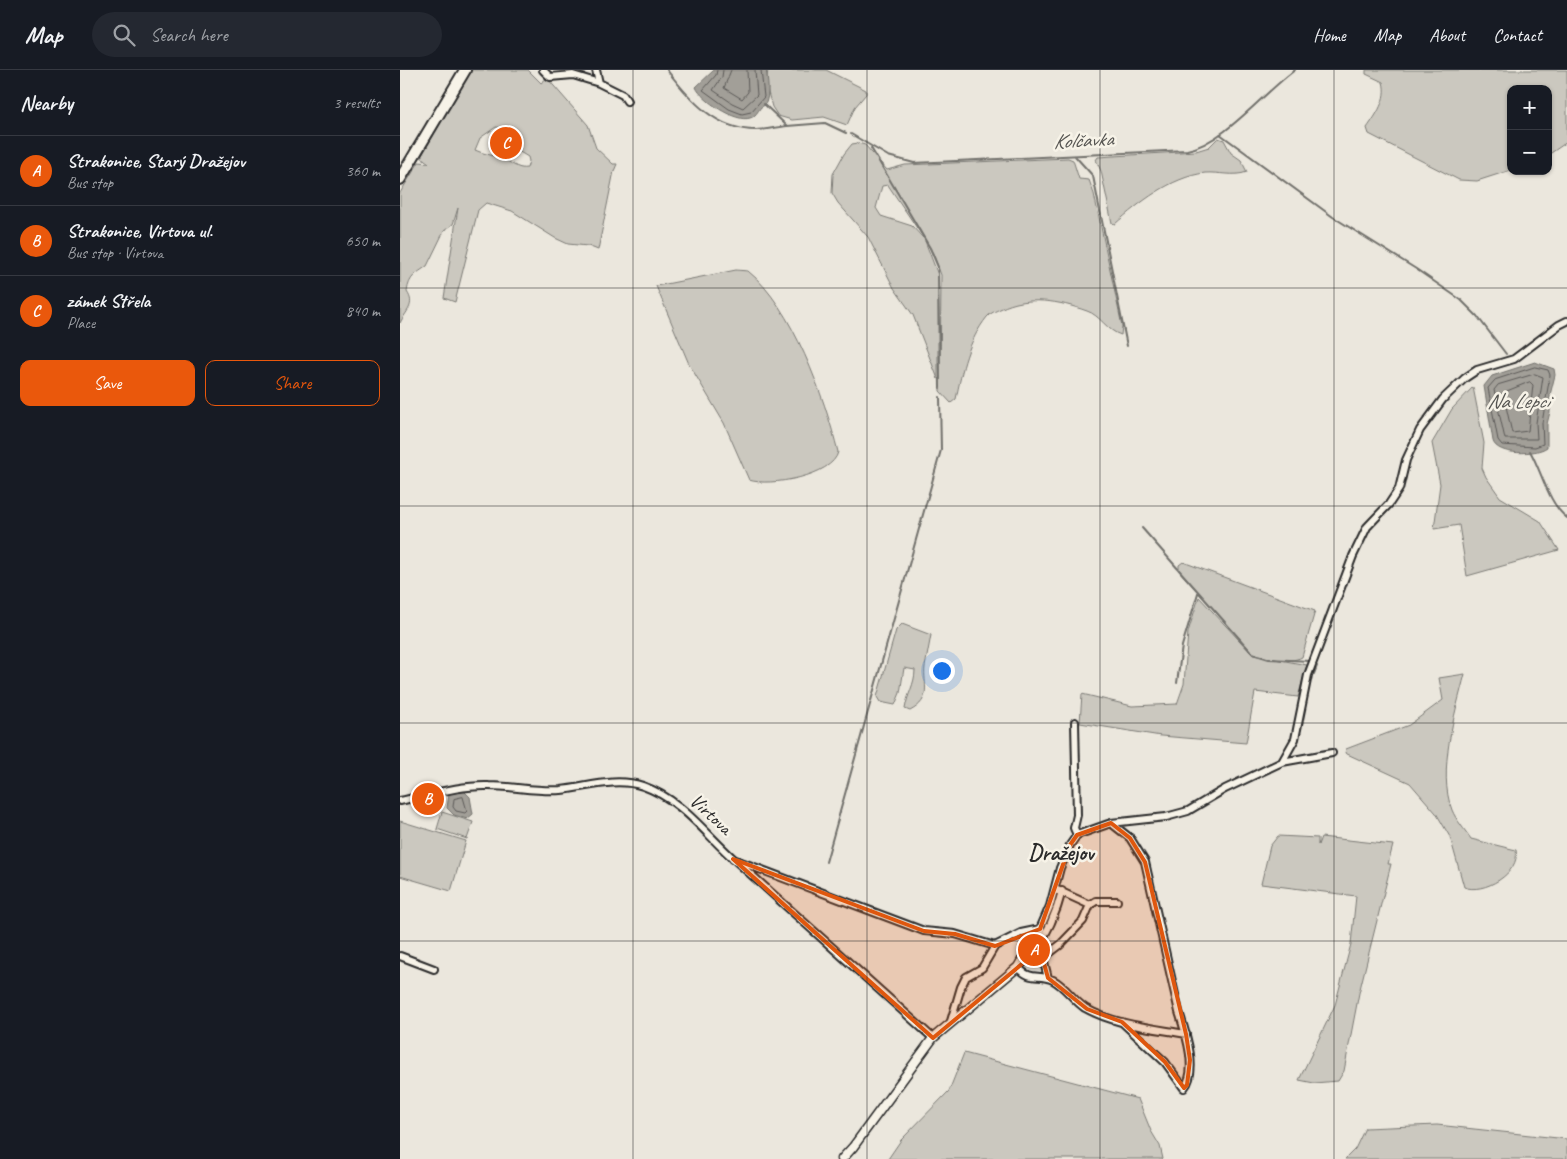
<!DOCTYPE html>
<html lang="en">
<head>
<meta charset="utf-8">
<style>
  body { margin:0; font-family:Caveat,sans-serif; background:#242831; color:#f1f3f6 }
  .controls { position:absolute; right:15px; top:15px; display:grid; overflow:hidden; border-radius:10px; box-shadow:0 1px 4px #0004 }
  .controls button { width:45px; height:45px; display:grid; place-items:center; padding:0; border:0; border-bottom:1px solid #363941; background:#171b24; color:#f1f3f6; font:25px sans-serif }
  .you { position:absolute; left:541px; top:600px; width:18px; height:18px; margin:-12px; border:4px solid #fff; border-radius:50%; background:#1a73e8; box-shadow:0 0 0 8px #1a73e833 }
  .badge { display:grid; place-items:center; width:32px; height:32px; border-radius:50%; background:#ea580c; color:#fff; font-size:16px; font-weight:700 }
  .pin { position:absolute; translate:-50% -50%; border:2px solid #fff; box-shadow:0 1px 5px #0006 }
  .list { margin:0; padding:0; list-style:none }
  h2 { display:flex; justify-content:space-between; align-items:center; height:65px; margin:0; padding:0 20px; font-size:21px }
  h2 small { font-size:16px; font-weight:400; color:#9ea1a6 }
  .list li { display:grid; grid-template-columns:32px 1fr auto; gap:15px; align-items:center; box-sizing:border-box; height:70px; padding:0 20px; border-top:1px solid #363941 }
  .list b { display:block; font-size:19px; white-space:nowrap }
  .list p { margin:0; font-size:16px; white-space:nowrap; color:#9ea1a6 }
  .list em { font-size:16px; font-style:normal; color:#9ea1a6 }
  .actions { display:flex; gap:10px; padding:15px 20px }
  .actions a { flex:1; padding:11px 0; border:1px solid #ea580c; border-radius:10px; text-align:center; font-size:18px; color:#ea580c }
  .actions .main { background:#ea580c; color:#fff }
  .icon { flex:none; width:28px; height:28px; fill:none; stroke:currentColor; stroke-width:2; stroke-linecap:round; stroke-linejoin:round }
  .map { position:relative; flex:none; width:1167px; height:1089px; overflow:hidden }
  header { display:flex; align-items:center; gap:30px; box-sizing:border-box; height:70px; padding:0 25px; background:#171b24; border-bottom:1px solid #363941 }
  header strong { font-size:24px }
  nav { display:flex; gap:28px; margin-inline-start:auto; font-size:18px }
  .search { width:350px; height:45px; background:#242831; display:flex; align-items:center; gap:12px; box-sizing:border-box; padding:0 18px; border-radius:28px; color:#9ea1a6; font-size:19px }
  main { display:flex }
  aside { flex:1; background:#171b24 }
  .map>svg:first-child { display:block }
  .green { fill:#cbc8bf; stroke:#7b7a75; fill-rule:evenodd }
  .water { fill:#a29f98; stroke:#72716c }
  .lines { fill:none; stroke-linecap:round; stroke-linejoin:round }
  .shore { stroke:#5b5957; stroke-width:1 }
  .stream { stroke:#72716c; stroke-width:2 }
  .minor-casing { stroke:#2b2b2b; stroke-width:10 }
  .tertiary-casing { stroke:#2b2b2b; stroke-width:11 }
  .primary-casing { stroke:#2b2b2b; stroke-width:14 }
  .minor { stroke:#f7f3e8; stroke-width:6 }
  .tertiary { stroke:#f7f3e8; stroke-width:8 }
  .primary { stroke:#f7f3e8; stroke-width:10 }
  .marked { fill:#df570e; fill-opacity:0.2; stroke:#df570e; stroke-width:4; stroke-linejoin:round }
  .grid { fill:none; stroke:#2b2b2b; stroke-width:1; stroke-opacity:0.55 }
  .labels { text-anchor:middle; dominant-baseline:central; stroke-width:5; stroke-linejoin:round; paint-order:stroke }
  .street-label { font-size:20px; fill:#2b2b2b; stroke:#f7f3e8 }
  .water-label { font-size:21px; font-style:italic; fill:#555451; stroke:#f7f3e8 }
  .quarter-label { font-size:22px; font-weight:bold; fill:#2b2b2b; stroke:#f7f3e8 }
</style>
</head>
<body>
<header>
<strong>Map</strong>
<div class="search"><svg class="icon" aria-label="search" viewBox="0 0 24 24"><circle cx="10" cy="10" r="6"/><path d="M15 15l6 6"/></svg>Search here</div>
<nav><a>Home</a><a>Map</a><a>About</a><a>Contact</a></nav>
</header>
<main>
<aside>
<h2>Nearby<small>3 results</small></h2>
<ul class="list">
<li><span class="badge">A</span><div><b>Strakonice, Starý Dražejov</b><p>Bus stop</p></div><em>360 m</em></li>
<li><span class="badge">B</span><div><b>Strakonice, Virtova ul.</b><p>Bus stop · Virtova</p></div><em>650 m</em></li>
<li><span class="badge">C</span><div><b>zámek Střela</b><p>Place</p></div><em>840 m</em></li>
</ul>
<div class="actions"><a class="main">Save</a><a>Share</a></div>
</aside>
<div class="map">
<svg width="1167" height="1089" viewBox="0 0 1167 1089">
  <rect width="100%" height="100%" fill="#ebe7dd"/>
  <filter id="ink" filterUnits="userSpaceOnUse"><feTurbulence type="fractalNoise" baseFrequency=".02" numOctaves="2"/><feDisplacementMap in="SourceGraphic" scale="10" xChannelSelector="R" yChannelSelector="G"/><feConvolveMatrix kernelMatrix="1 2 1 2 8 2 1 2 1" color-interpolation-filters="sRGB"/></filter>
  <g filter="url(#ink)">
    <path class="green" d="M 128,0 L 141,13 L 147,8 L 188,55 L 196,78 L 213,94 L 217,94 L 214,101 L 198,180 L 188,176 L 168,174 L 155,168 L 112,141 L 86,133 L 78,140 L 55,232 L 44,228 L 58,138 L 53,154 L 44,161 L 27,196 C 16,204 9,206 7,222 C 16,235 6,241 0,253 L 0,123 L 19,92 L 29,93 L 21,87 L 71,0 ZM 96,57 C 106,58 112,64 112,74 L 108,75 L 128,87 L 129,91 L 127,98 C 117,100 110,91 101,88 C 93,85 83,84 75,80 L 80,68 Z
      M 368,0 L 426,0 L 466,20 L 466,24 L 455,37 L 447,55 L 424,47 L 392,50 L 378,46 L 372,37 L 366,15 Z
      M 966,0 L 1167,0 L 1167,72 L 1148,85 L 1148,19 L 1111,19 L 1111,100 L 1077,111 L 1059,110 L 969,64 L 967,58 C 976,45 988,29 983,12 L 966,4 Z
      M 818,68 L 824,70 L 831,83 L 841,90 L 847,102 C 834,107 818,102 805,103 C 771,107 739,133 715,154 L 712,153 L 701,101 L 696,90 L 698,87 L 796,81 L 809,77 Z
      M 458,73 L 465,75 L 487,100 L 505,95 L 668,88 L 673,90 L 679,109 L 689,110 L 694,124 L 722,256 L 721,265 C 707,261 700,245 687,241 C 659,231 628,225 600,239 C 596,241 590,243 587,247 C 568,271 562,300 556,329 L 551,333 L 540,321 L 541,205 L 533,183 L 525,171 L 538,205 L 538,309 L 513,245 L 494,218 L 468,167 L 438,133 L 432,123 L 433,104 L 444,84 L 452,74 ZM 488,115 L 523,167 L 523,168 L 512,156 L 481,146 L 476,138 L 482,116 Z
      M 336,200 L 348,201 C 392,236 425,328 438,382 C 433,406 369,417 349,410 L 324,353 L 289,294 L 256,216 Z
      M 1073,317 L 1084,373 L 1082,398 L 1086,407 L 1100,427 L 1140,451 L 1159,480 L 1067,506 L 1059,455 L 1034,459 L 1040,414 L 1032,373 L 1052,339 Z
      M 783,492 L 915,541 L 902,587 C 890,594 862,588 851,581 L 779,501 L 779,495 Z
      M 799,527 L 853,585 L 907,595 L 898,627 L 855,622 L 846,673 L 761,666 L 680,653 L 682,624 L 732,636 L 777,634 L 784,614 L 788,562 Z
      M 502,554 L 531,565 C 529,576 527,586 525,597 C 523,614 533,629 510,641 L 505,639 C 507,625 515,614 515,600 L 504,598 L 500,623 L 495,635 L 480,632 L 477,627 L 496,560 Z
      M 1065,604 C 1055,643 1037,702 1052,740 C 1056,750 1065,760 1071,769 L 1116,780 C 1121,803 1083,825 1064,817 L 1050,767 L 1036,743 L 1010,713 L 945,683 L 946,679 L 1009,655 L 1043,630 L 1039,608 Z
      M 42,742 L 73,752 L 67,769 L 37,759 Z
      M 0,751 L 66,771 L 51,821 L 0,806 Z
      M 878,766 L 918,768 L 918,775 L 921,767 L 993,775 L 988,794 L 991,794 L 959,923 L 944,1001 L 938,1011 L 914,1013 L 899,1010 L 935,935 L 951,874 L 956,826 L 861,814 L 870,776 Z
      M 564,983 L 738,1029 L 751,1061 L 760,1076 L 763,1089 L 488,1089 L 501,1070 L 549,1021 Z
      M 1037,1055 L 1167,1069 L 1167,1089 L 945,1089 L 955,1079 L 965,1058 Z"/>
    <path class="water" d="M 314,0 L 366,0 C 368,11 370,25 365,35 L 361,37 C 358,41 355,47 350,48 C 336,53 301,30 296,17 Z
      M 1135,292 L 1154,299 L 1155,305 L 1150,325 L 1150,342 L 1147,354 L 1147,377 C 1137,385 1097,386 1093,371 L 1084,316 L 1092,306 Z
      M 64,721 L 70,727 L 73,744 L 67,749 L 54,745 L 47,738 L 49,724 Z"/>
    <g class="lines">
      <path class="shore" d="M 317,0 L 316,5 L 303,20 L 329,39 L 342,44 L 351,42 L 364,27 L 361,0
        M 323,0 L 322,7 L 313,20 L 332,33 L 343,38 L 357,25 L 355,0
        M 331,0 L 324,18 L 342,29 L 348,22 L 347,0
        M 1135,297 L 1148,300 L 1150,305 L 1142,353 L 1143,374 L 1135,377 L 1102,375 L 1098,370 L 1088,318 L 1095,310 Z
        M 1135,304 L 1143,307 L 1136,353 L 1137,369 L 1105,369 L 1094,320 L 1098,315 Z
        M 1130,312 L 1133,315 L 1128,361 L 1112,363 L 1103,323 Z
        M 63,727 L 67,741 L 65,743 L 56,741 L 53,737 L 54,729 Z"/>
      <path class="stream" d="M 267,0 C 290,30 316,60 356,60 C 366,60 377,57 387,56
        M 364,34 L 387,56 L 425,53 L 446,63
        M 451,64 L 488,86 L 514,93 L 787,80 C 824,73 863,23 895,0
        M 820,64 L 933,147 L 1016,199 L 1061,230 L 1077,246 L 1106,284
        M 471,78 L 530,178 L 538,197 L 540,318
        M 675,86 L 693,106 L 727,276
        M 1130,381 C 1142,402 1148,433 1167,448
        M 742,458 L 853,584 L 869,589 L 910,591
        M 914,604 L 917,596
        M 777,613 L 782,576 L 798,523
        M 426,792 L 541,380 L 540,327"/>
      <defs>
        <path id="minor" d="M 143,0 L 150,7 L 173,5 L 199,13
          M 196,0 L 199,13 L 223,25 L 227,31
          M 675,652 L 677,745 L 674,758 L 677,765
          M 882,692 L 895,669 L 908,605 L 953,486 L 967,457 L 989,434 L 999,419 L 1006,390 L 1020,360 L 1043,329 L 1065,308 L 1077,300 L 1114,289 L 1159,255 L 1167,251
          M 0,731 C 29,725 59,715 89,716 C 113,716 137,722 161,720 C 188,717 216,707 243,716 C 283,730 306,765 336,791 C 402,850 468,909 533,968
          M 711,753 L 730,768 L 745,792 L 779,942 C 785,961 799,1001 784,1018 L 765,992 L 722,952
          M 333,789 L 524,861 L 555,864 L 595,876 L 621,863 L 640,859 L 650,836 L 660,798 L 670,775 L 677,765 L 711,753 L 766,747 L 788,741 L 825,719 L 882,692 L 932,683
          M 690,835 L 696,831 L 717,831
          M 633,885 L 618,897 C 631,912 638,903 653,910 C 665,916 673,930 685,938 C 715,955 753,958 786,964
          M 0,886 L 34,899
          M 643,888 L 660,875 L 683,851 L 690,835 L 655,819
          M 648,908 L 643,888 L 633,885 C 647,864 656,845 662,821
          M 551,951 L 561,917 L 566,907 L 582,898 L 595,876"/>
        <path id="tertiary" d="M 442,1089 L 453,1077 L 533,968 L 618,897 L 640,859"/>
        <path id="primary" d="M 0,109 L 65,0"/>
      </defs>
      <use href="#minor" class="minor-casing"/>
      <use href="#tertiary" class="tertiary-casing"/>
      <use href="#primary" class="primary-casing"/>
      <use href="#minor" class="minor"/>
      <use href="#tertiary" class="tertiary"/>
      <use href="#primary" class="primary"/>
    </g>
  </g>
  <path class="marked" d="M 711,753 L 730,768 L 745,792 L 786,964 L 790,990 L 787,1015 L 784,1018 L 765,992 L 722,952 L 687,939 L 648,908 L 640,879 L 533,968 L 333,789 L 524,861 L 555,864 L 595,876 L 640,859 L 670,775 L 677,765 Z"/>
  <path class="grid" d="M 233,0 L 233,1089M 467,0 L 467,1089M 700,0 L 700,1089M 934,0 L 934,1089M 0,218 L 1167,218M 0,436 L 1167,436M 0,653 L 1167,653M 0,871 L 1167,871"/>
  <g class="labels">
    <g class="street-label">
      <text transform="translate(311 744) rotate(43)">Virtova</text>
    </g>
    <g class="water-label">
      <text transform="translate(683 70) rotate(-3)">Kolčavka</text>
      <text x="1118" y="331">Na Lepci</text>
    </g>
    <g class="quarter-label">
      <text x="661" y="783">Dražejov</text>
    </g>
  </g>
</svg>
<div class="controls">
<button>+</button>
<button>−</button>
</div>
<div class="you"></div>
<div class="pin badge" style="left:634px;top:880px">A</div>
<div class="pin badge" style="left:28px;top:729px">B</div>
<div class="pin badge" style="left:106px;top:73px">C</div>
</div>
</main>
</body>
</html>
